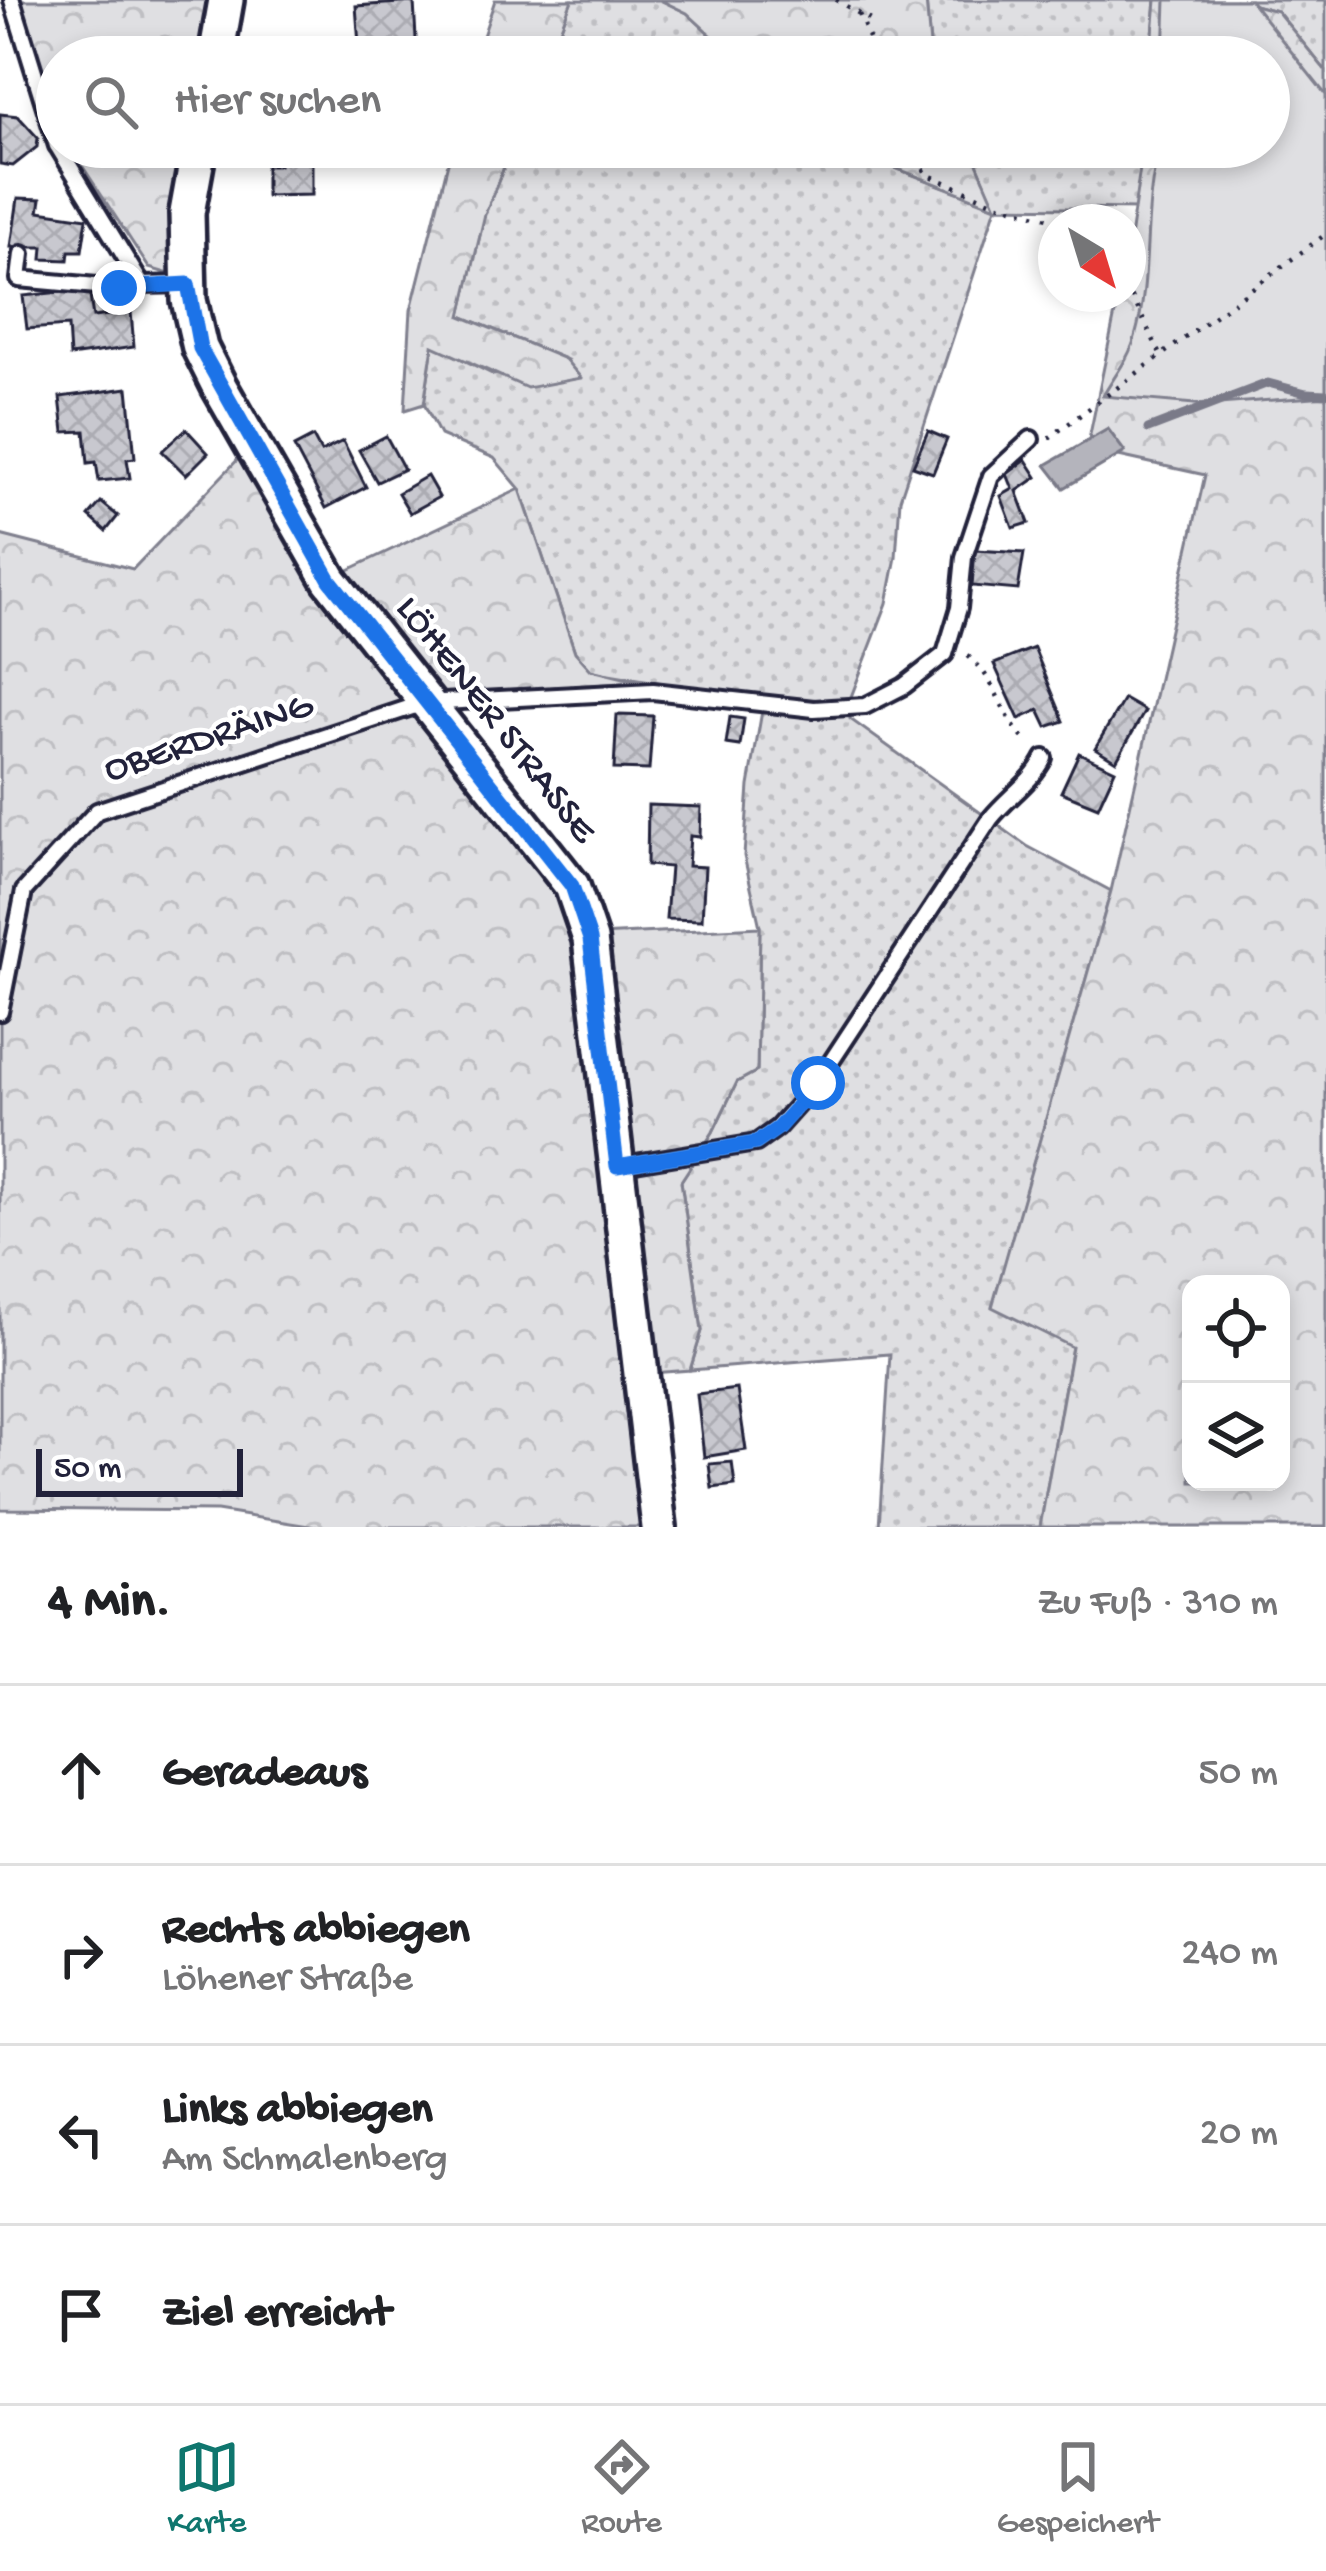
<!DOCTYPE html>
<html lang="de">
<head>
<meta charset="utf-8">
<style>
  body { margin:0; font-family:"Gochi Hand",sans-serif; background:#f2f2f2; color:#202124 }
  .controls { position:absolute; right:36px; bottom:36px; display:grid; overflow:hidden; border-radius:24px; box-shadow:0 6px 18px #0003 }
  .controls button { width:108px; height:108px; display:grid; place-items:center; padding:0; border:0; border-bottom:3px solid #e0e0e0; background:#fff; color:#202124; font:60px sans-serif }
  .compass { position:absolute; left:1038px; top:204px; width:108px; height:108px; border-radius:50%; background:#fff; box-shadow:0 6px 18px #0003; rotate:142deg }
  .scale { position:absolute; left:36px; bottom:30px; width:207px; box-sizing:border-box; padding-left:12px; border:6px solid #22223b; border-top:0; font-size:33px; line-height:42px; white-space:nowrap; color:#22223b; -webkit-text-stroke:9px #fff; paint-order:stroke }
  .stop { position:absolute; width:36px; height:36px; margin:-27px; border:9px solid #1a73e8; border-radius:50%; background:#fff }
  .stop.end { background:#1a73e8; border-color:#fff; box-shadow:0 3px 12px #0008 }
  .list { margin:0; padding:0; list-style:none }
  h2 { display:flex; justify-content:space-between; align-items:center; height:156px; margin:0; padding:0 48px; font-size:51px }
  h2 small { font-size:39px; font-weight:400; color:#757577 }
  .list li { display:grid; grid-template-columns:78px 1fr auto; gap:36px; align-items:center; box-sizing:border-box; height:180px; padding:0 48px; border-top:3px solid #e0e0e0 }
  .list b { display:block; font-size:45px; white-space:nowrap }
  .list p { margin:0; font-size:39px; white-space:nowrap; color:#757577 }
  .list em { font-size:39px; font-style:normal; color:#757577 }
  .icon { flex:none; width:66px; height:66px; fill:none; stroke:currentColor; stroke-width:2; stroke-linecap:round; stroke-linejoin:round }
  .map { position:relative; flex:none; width:1326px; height:1527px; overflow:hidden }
  .search { position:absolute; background:#fff; box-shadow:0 6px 18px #0003; left:36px; right:36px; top:36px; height:132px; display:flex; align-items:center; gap:30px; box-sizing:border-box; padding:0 42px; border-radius:66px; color:#757577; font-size:45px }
  .sheet { height:876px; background:#fff }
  nav { display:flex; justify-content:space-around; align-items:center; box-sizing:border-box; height:168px; border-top:3px solid #e0e0e0; background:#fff; font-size:33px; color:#757577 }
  nav a { display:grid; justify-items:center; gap:6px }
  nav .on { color:#0f766e }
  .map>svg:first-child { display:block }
  .grass { fill:url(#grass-dots); stroke:#80808e; stroke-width:3 }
  .forest { fill:url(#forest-crowns); stroke:#80808e; stroke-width:3; fill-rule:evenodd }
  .green { fill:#dfdfe2; stroke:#80808e; stroke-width:3 }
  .water { fill:#b4b4bc; stroke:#7a7a88; stroke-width:3 }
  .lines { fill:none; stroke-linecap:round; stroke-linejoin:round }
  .stream { stroke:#7a7a88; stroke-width:9 }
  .building { fill:url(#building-cross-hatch); stroke:#22223b; stroke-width:3 }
  .service-casing { stroke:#22223b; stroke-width:22 }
  .tertiary-casing { stroke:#22223b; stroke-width:42 }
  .path { stroke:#22223b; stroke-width:4.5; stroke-dasharray:3 9; stroke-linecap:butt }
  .service { stroke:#fff; stroke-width:14 }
  .tertiary { stroke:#fff; stroke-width:33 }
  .route { stroke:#1a73e8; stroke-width:15 }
  .labels { text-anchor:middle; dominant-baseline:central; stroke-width:9; stroke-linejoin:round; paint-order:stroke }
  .street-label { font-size:39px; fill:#22223b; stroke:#fff }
</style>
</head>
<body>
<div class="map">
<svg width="1326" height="1527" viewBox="0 0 1326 1527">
  <defs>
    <pattern id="grass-dots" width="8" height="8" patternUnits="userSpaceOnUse" patternTransform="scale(3)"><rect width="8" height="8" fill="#dfdfe2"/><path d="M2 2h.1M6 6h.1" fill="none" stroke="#bfbfc3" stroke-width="1.8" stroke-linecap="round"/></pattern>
    <pattern id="forest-crowns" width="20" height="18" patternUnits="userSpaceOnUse" patternTransform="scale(3)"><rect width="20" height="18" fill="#dfdfe2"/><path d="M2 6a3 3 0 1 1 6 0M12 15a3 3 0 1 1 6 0" fill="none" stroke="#bfbfc3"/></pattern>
    <pattern id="building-cross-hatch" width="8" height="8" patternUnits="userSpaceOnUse" patternTransform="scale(3)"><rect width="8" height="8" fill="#c8c8cf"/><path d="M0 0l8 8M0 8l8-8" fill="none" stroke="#acacb3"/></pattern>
  </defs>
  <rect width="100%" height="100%" fill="#fff"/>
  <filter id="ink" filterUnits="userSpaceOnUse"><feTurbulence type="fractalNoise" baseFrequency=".00833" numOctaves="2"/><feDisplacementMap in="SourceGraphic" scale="24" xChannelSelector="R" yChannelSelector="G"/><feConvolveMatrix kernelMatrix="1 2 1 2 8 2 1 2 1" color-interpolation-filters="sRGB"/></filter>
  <g filter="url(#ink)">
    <path class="grass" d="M 572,0 L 660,0 L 687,13 L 735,57 L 549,57 Z
      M 926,0 L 1156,0 L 1151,57 L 931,57 Z
      M 1235,0 L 1326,0 L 1326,71 L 1277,11 Z
      M 512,147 L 841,147 L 995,206 L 970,147 L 1143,147 L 1137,209 L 996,207 L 900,499 L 896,557 L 887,603 L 849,702 L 817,704 L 752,698 L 591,671 L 575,652 L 520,489 L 494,458 L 440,435 L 424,404 L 433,345 L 494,375 L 565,359 L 461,316 L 485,214 Z
      M 762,711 L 849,713 L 850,719 L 1027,846 L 1111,891 L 993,1306 L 1072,1346 L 1040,1527 L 879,1527 L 890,1354 L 690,1370 L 702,1331 L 681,1181 L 713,1132 L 737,1082 L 757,1071 L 760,927 L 744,856 L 749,786 Z"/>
    <path class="forest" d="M 22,0 L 212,0 L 204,57 L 57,57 L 57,111 L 33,49 Z
      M 495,0 L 572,0 L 549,57 L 476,57 Z
      M 660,0 L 926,0 L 931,57 L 735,57 L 687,13 Z
      M 1156,0 L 1235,0 L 1277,11 L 1326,71 L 1326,1527 L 1040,1527 L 1072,1347 L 992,1307 L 1111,891 L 1205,475 L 1087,449 L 1119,294 L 1128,294 L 1128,252 L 1143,147 L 1269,147 L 1269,57 L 1151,57 ZM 1191,1284 L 1281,1284 L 1281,1482 L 1191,1482 Z
      M 70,147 L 188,147 L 176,276 L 149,268 Z
      M 452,147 L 512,147 L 485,214 L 461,316 L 565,359 L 581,378 L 527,388 L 433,346 L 424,404 L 405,410 L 411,310 Z
      M 841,147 L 970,147 L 996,207 Z
      M 244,453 L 280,528 L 342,625 L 435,743 L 557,886 L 580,940 L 645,1527 L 315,1527 L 217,1511 L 0,1509 L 0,535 L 133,569 Z
      M 520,489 L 575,652 L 591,670 L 640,682 L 430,695 L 342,573 Z
      M 760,927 L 757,1071 L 737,1082 L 713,1132 L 681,1181 L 702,1331 L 690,1370 L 653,1373 L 599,935 Z"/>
    <path class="green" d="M 1166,0 L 1250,0 L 1326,95 L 1326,396 L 1206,405 L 1103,396 C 1113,378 1130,357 1135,337 C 1153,275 1141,209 1160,147 L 1269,147 L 1269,57 L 1164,57 Z"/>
    <path class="water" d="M 1108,429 L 1125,452 L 1064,488 L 1046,465 Z"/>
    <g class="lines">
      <path class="stream" d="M 1148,429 L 1268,383 L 1306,393 L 1326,394"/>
    </g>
    <path class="building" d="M 414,2 L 417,57 L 360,57 L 356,6 Z
      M 0,114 L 18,116 L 38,138 L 37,147 L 13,166 L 0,164 Z
      M 265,147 L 313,147 L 313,150 L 279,151 L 279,165 L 266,165 Z
      M 312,150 L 312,195 L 266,196 L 266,165 L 279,165 L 279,151 Z
      M 18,198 L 41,199 L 39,211 L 87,218 L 82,251 L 69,251 L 68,260 L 42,259 L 43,247 L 11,247 Z
      M 89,289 L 93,317 L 131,312 L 134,347 L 70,356 L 68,326 L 27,329 L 23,296 Z
      M 128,388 L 135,458 L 127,459 L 130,478 L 99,481 L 96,462 L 88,463 L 85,431 L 64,432 L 60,397 Z
      M 186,429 L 208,453 L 186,475 L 162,451 Z
      M 928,431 L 947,439 L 933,473 L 913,466 Z
      M 386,436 L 404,469 L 377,482 L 359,450 Z
      M 313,437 L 321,452 L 343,441 L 366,487 L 326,508 L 294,447 Z
      M 1026,460 L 1037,477 L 1017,491 L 1029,523 L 1013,528 L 1001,496 L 1013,489 L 1007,474 Z
      M 427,476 L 439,497 L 410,513 L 398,493 Z
      M 101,502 L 118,516 L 106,531 L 89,516 Z
      M 975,550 L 1024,553 L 1018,590 L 972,586 Z
      M 1034,648 L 1064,721 L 1047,727 L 1039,710 L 1019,719 L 994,664 Z
      M 1124,699 L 1145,711 L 1116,761 L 1095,748 Z
      M 617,715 L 653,716 L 649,770 L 614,769 Z
      M 730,717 L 744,719 L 740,746 L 726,744 Z
      M 1079,753 L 1115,770 L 1098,807 L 1061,792 Z
      M 648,805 L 701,807 L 700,837 L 690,836 L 688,866 L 705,867 L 702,920 L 666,919 L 670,867 L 647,865 Z
      M 737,1389 L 746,1450 L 704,1457 L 697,1394 Z
      M 732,1462 L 735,1485 L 712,1488 L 709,1464 Z"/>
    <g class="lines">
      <defs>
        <path id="service" d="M 12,0 L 57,146
          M 58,147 L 142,285 L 188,284
          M 22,254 L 19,279 L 119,288 L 142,285
          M 0,1012 L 24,891 L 97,811 L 424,703 L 653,691 L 814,709 L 865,706 L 904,686 L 945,654 L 959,608 L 964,557 L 991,476 L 1031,439
          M 617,1166 L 756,1143 L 777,1128 L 817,1083 L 991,818 C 1008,797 1032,782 1044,758"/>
        <path id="tertiary" d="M 216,57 L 226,0
          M 199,147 L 187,213 L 189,300 L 200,348 L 219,386 L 330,580 L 572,886 L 590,939 L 659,1527"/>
      </defs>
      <use href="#service" class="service-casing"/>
      <use href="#tertiary" class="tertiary-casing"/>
      <path class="path" d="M 836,0 L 875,23
        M 859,14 L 877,57
        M 914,147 L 926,174 L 995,203 L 1062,222
        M 1128,241 L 1133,242 L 1130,293 L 1162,357
        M 1049,438 L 1326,234
        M 968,656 C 997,678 1001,719 1029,744"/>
      <use href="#service" class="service"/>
      <use href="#tertiary" class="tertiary"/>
    </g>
  </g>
  <g class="lines" filter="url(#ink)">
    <path class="route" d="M 119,288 L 188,284 L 200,348 L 330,580 L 572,886 L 590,939 L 617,1166 L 756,1143 L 778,1128 L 818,1083"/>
  </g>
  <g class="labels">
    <g class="street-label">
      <text transform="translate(494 721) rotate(52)">LÖHENER STRASSE</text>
      <text transform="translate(209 740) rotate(-18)">OBERDRÄING</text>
    </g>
  </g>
</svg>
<div class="controls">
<button><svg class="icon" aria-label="locate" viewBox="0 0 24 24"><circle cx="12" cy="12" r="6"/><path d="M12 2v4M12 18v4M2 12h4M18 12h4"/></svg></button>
<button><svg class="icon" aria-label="layers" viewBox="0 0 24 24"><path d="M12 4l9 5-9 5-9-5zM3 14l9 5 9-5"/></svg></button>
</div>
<svg class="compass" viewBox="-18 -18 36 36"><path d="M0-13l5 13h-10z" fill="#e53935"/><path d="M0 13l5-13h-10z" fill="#757577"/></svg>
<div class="scale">50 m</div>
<div class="stop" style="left:818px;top:1083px"></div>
<div class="stop end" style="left:119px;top:288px"></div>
<div class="search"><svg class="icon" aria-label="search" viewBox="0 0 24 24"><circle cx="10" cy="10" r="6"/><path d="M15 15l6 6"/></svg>Hier suchen</div>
</div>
<section class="sheet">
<h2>4 Min.<small>Zu Fuß · 310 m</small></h2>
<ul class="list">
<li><svg class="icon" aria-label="ahead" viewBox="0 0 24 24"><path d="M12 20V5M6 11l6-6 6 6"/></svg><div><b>Geradeaus</b></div><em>50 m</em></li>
<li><svg class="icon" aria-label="right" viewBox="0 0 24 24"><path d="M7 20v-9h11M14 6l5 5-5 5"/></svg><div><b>Rechts abbiegen</b><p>Löhener Straße</p></div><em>240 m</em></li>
<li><svg class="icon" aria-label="left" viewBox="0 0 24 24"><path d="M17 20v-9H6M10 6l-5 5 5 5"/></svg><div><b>Links abbiegen</b><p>Am Schmalenberg</p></div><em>20 m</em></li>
<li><svg class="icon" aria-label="arrive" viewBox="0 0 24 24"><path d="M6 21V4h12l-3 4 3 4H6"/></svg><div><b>Ziel erreicht</b></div></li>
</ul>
</section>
<nav>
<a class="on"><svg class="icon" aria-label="map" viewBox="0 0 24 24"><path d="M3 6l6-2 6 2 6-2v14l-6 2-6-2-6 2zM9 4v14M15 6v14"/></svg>Karte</a>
<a><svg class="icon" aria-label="directions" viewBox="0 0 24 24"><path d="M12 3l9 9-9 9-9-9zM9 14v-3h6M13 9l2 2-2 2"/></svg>Route</a>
<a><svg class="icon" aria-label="saved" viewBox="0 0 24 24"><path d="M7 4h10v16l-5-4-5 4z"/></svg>Gespeichert</a>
</nav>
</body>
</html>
